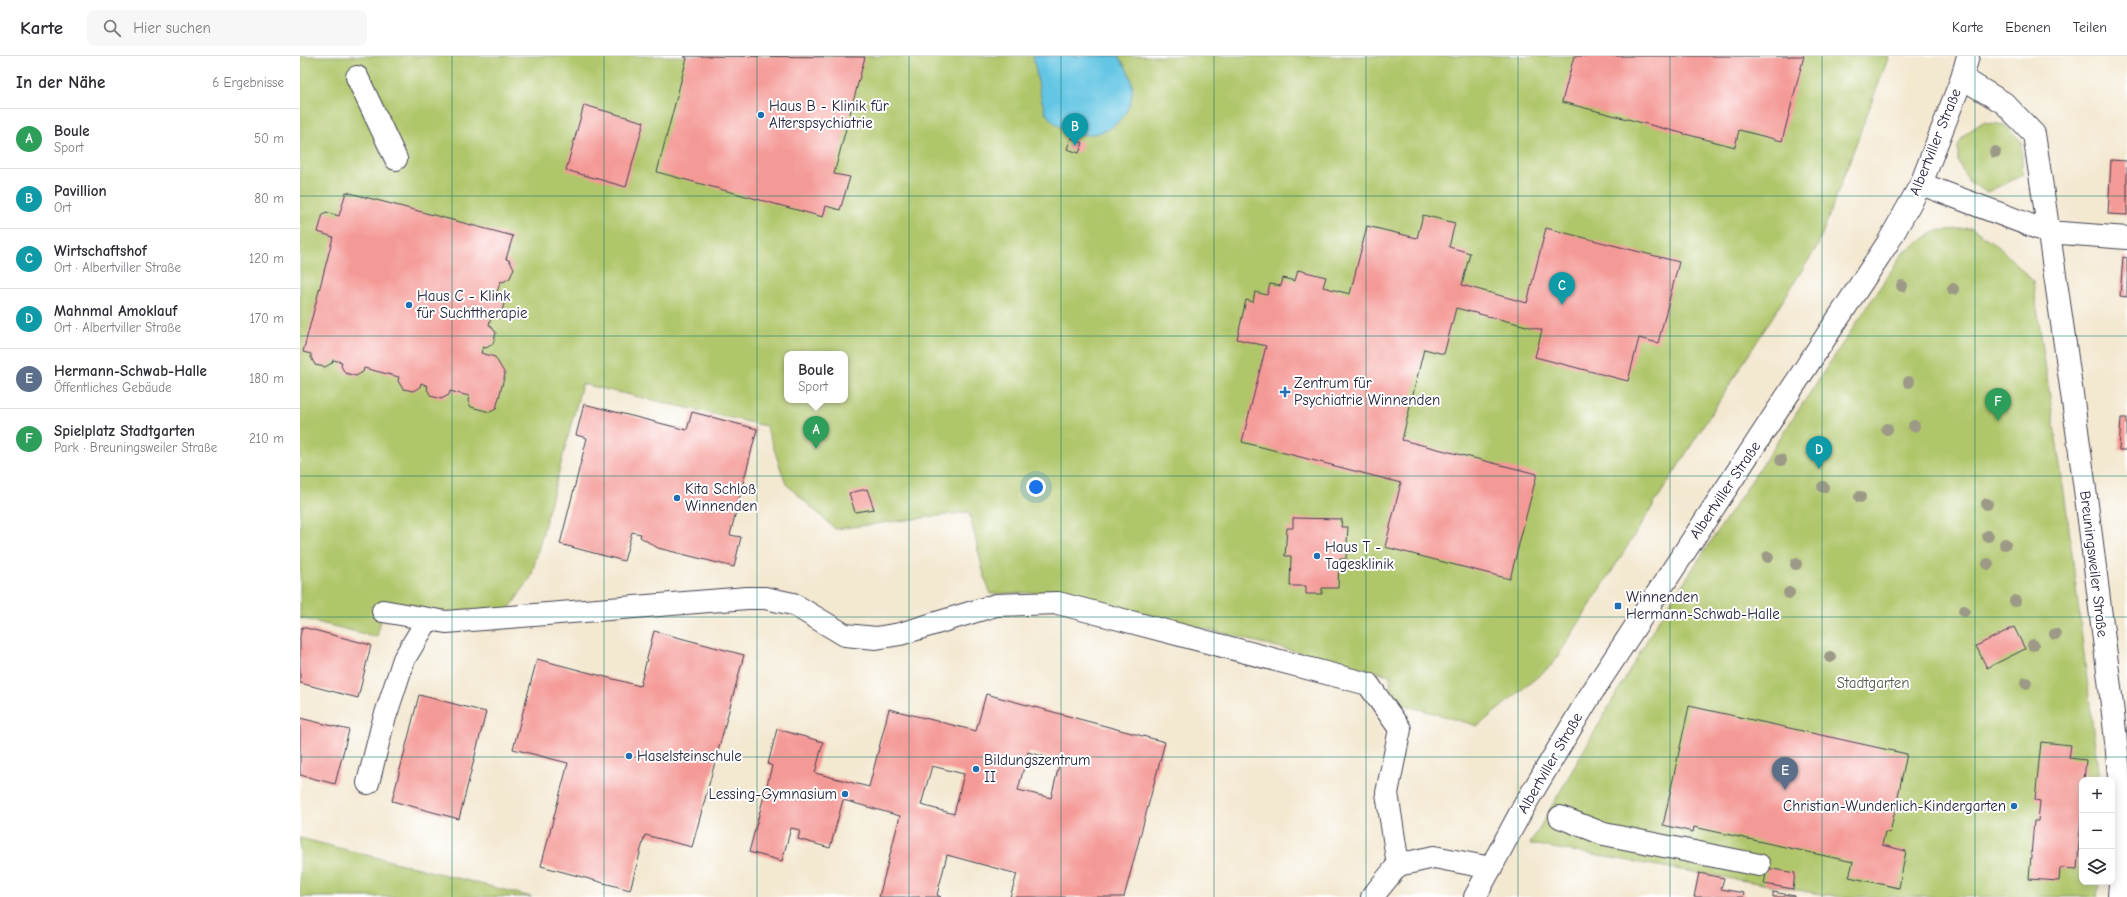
<!DOCTYPE html>
<html lang="de">
<head>
<meta charset="utf-8">
<style>
  body { margin:0; font-family:"Comic Neue",sans-serif; background:#f7f7f7; color:#2b2b33 }
  .controls { position:absolute; right:12px; bottom:12px; display:grid; overflow:hidden; border-radius:8px; box-shadow:0 2px 10px #0003 }
  .controls button { width:36px; height:36px; display:grid; place-items:center; padding:0; border:0; border-bottom:1px solid #e1e1e2; background:#fff; color:#2b2b33; font:20px sans-serif }
  .you { position:absolute; left:736px; top:431px; width:14px; height:14px; margin:-10px; border:3px solid #fff; border-radius:50%; background:#1a73e8; box-shadow:0 0 0 6px #1a73e833 }
  .badge { display:grid; place-items:center; width:26px; height:26px; border-radius:50%; background:#1f6fb2; color:#fff; font-size:13px; font-weight:700 }
  .pin { position:absolute; translate:-50% -33px; filter:drop-shadow(0 1px 2px #0008) }
  .pin::after { content:''; position:absolute; top:21px; width:14px; height:12px; background:inherit; clip-path:polygon(0 0,100% 0,50% 100%) }
  .popup { position:absolute; left:484px; top:295px; width:64px; height:52px; box-sizing:border-box; display:grid; place-content:center; border-radius:8px; background:#fff; filter:drop-shadow(0 1px 3px #0005); font-size:13px; white-space:nowrap; color:#7c7c81 }
  .popup b { font-size:15px; color:#2b2b33 }
  .popup::after { content:''; position:absolute; left:50%; top:100%; margin-left:-8px; border:8px solid transparent; border-top-color:#fff }
  .list { margin:0; padding:0; list-style:none }
  h2 { display:flex; justify-content:space-between; align-items:center; height:52px; margin:0; padding:0 16px; font-size:17px }
  h2 small { font-size:13px; font-weight:400; color:#7c7c81 }
  .list li { display:grid; grid-template-columns:26px 1fr auto; gap:12px; align-items:center; box-sizing:border-box; height:60px; padding:0 16px; border-top:1px solid #e1e1e2 }
  .list b { display:block; font-size:15px; white-space:nowrap }
  .list p { margin:0; font-size:13px; white-space:nowrap; color:#7c7c81 }
  .list em { font-size:13px; font-style:normal; color:#7c7c81 }
  .icon { flex:none; width:22px; height:22px; fill:none; stroke:currentColor; stroke-width:2; stroke-linecap:round; stroke-linejoin:round }
  .map { position:relative; flex:none; width:1827px; height:841px; overflow:hidden }
  header { display:flex; align-items:center; gap:24px; box-sizing:border-box; height:56px; padding:0 20px; background:#fff; border-bottom:1px solid #e1e1e2 }
  header strong { font-size:19px }
  nav { display:flex; gap:22px; margin-inline-start:auto; font-size:14px }
  .search { width:280px; height:36px; background:#f7f7f7; display:flex; align-items:center; gap:10px; box-sizing:border-box; padding:0 14px; border-radius:8px; color:#7c7c81; font-size:15px }
  main { display:flex }
  aside { flex:1; background:#fff }
  .map>svg:first-child { display:block }
  .green { fill:#b0c66b; stroke:#697453; fill-rule:evenodd }
  .water { fill:#65c6e4; stroke:#447490 }
  .building { fill:#f49a96; fill-rule:evenodd }
  .lines { fill:none; stroke-linecap:round; stroke-linejoin:round }
  .minor-casing { stroke:#414051; stroke-width:24 }
  .minor { stroke:#fff; stroke-width:22 }
  .tree { fill:#9c9a87 }
  .grid { fill:none; stroke:#0f766e; stroke-width:1; stroke-opacity:0.55 }
  .poi-dot { fill:#1f6fb2; stroke:#fff; stroke-width:1.5 }
  .labels { text-anchor:middle; dominant-baseline:central; stroke-width:4; stroke-linejoin:round; paint-order:stroke }
  .poi-label { font-size:15px; fill:#22223b; stroke:#fff; text-anchor:start }
  .street-label { font-size:15px; fill:#22223b; stroke:#fff }
  .park-label { font-size:15px; fill:#545b4c; stroke:#fff }
</style>
</head>
<body>
<header>
<strong>Karte</strong>
<div class="search"><svg class="icon" aria-label="search" viewBox="0 0 24 24"><circle cx="10" cy="10" r="6"/><path d="M15 15l6 6"/></svg>Hier suchen</div>
<nav><a>Karte</a><a>Ebenen</a><a>Teilen</a></nav>
</header>
<main>
<aside>
<h2>In der Nähe<small>6 Ergebnisse</small></h2>
<ul class="list">
<li><span class="badge" style="background:#2e9e5b">A</span><div><b>Boule</b><p>Sport</p></div><em>50 m</em></li>
<li><span class="badge" style="background:#0f9aa8">B</span><div><b>Pavillion</b><p>Ort</p></div><em>80 m</em></li>
<li><span class="badge" style="background:#0f9aa8">C</span><div><b>Wirtschaftshof</b><p>Ort · Albertviller Straße</p></div><em>120 m</em></li>
<li><span class="badge" style="background:#0f9aa8">D</span><div><b>Mahnmal Amoklauf</b><p>Ort · Albertviller Straße</p></div><em>170 m</em></li>
<li><span class="badge" style="background:#5c6f8a">E</span><div><b>Hermann-Schwab-Halle</b><p>Öffentliches Gebäude</p></div><em>180 m</em></li>
<li><span class="badge" style="background:#2e9e5b">F</span><div><b>Spielplatz Stadtgarten</b><p>Park · Breuningsweiler Straße</p></div><em>210 m</em></li>
</ul>
</aside>
<div class="map">
<svg width="1827" height="841" viewBox="0 0 1827 841">
  <rect width="100%" height="100%" fill="#fff"/>
  <filter id="ink" filterUnits="userSpaceOnUse"><feTurbulence type="fractalNoise" baseFrequency=".025" numOctaves="2"/><feDisplacementMap in="SourceGraphic" scale="8" xChannelSelector="R" yChannelSelector="G"/><feConvolveMatrix kernelMatrix="1 2 1 2 8 2 1 2 1" color-interpolation-filters="sRGB"/></filter>
  <filter id="wash" filterUnits="userSpaceOnUse"><feTurbulence type="fractalNoise" baseFrequency=".012" numOctaves="4" result="noise"/><feDisplacementMap in="SourceGraphic" scale="16" xChannelSelector="R" yChannelSelector="G"/><feGaussianBlur stdDeviation="0.9" result="paint"/><feColorMatrix in="noise" values="0 0 0 0 0 0 0 0 0 0 0 0 0 0 0 0 0 1.4 0 .05"/><feComposite in="paint" operator="in"/></filter>
  <g filter="url(#wash)">
    <rect width="100%" height="100%" fill="#f3e8d0"/>
    <path class="green" d="M 0,0 L 1589,0 L 1518,189 L 1253,608 L 1178,670 L 1091,645 L 1090,619 L 756,536 L 691,538 L 685,523 L 669,456 L 535,473 L 486,428 L 466,370 L 282,328 L 231,521 L 203,562 L 83,555 L 77,581 L 0,562 ZM 487,298 L 545,298 L 545,344 L 487,344 Z
      M 1683,66 L 1705,69 L 1721,85 L 1723,119 L 1687,136 L 1669,126 L 1658,106 L 1658,90 L 1664,79 Z
      M 1672,172 L 1699,191 L 1733,225 L 1768,464 L 1799,724 L 1782,724 L 1782,826 L 1799,826 L 1797,841 L 1538,841 L 1230,788 L 1358,565 L 1603,197 L 1635,175 Z
      M 0,782 L 232,841 L 0,841 Z"/>
    <path class="water" d="M 733,0 L 818,0 C 824,8 830,17 832,27 C 837,64 796,91 764,73 C 758,70 750,64 746,57 C 741,47 736,13 733,0 Z"/>
    <g id="blocks">
      <path class="building" d="M 383,0 L 565,1 L 534,118 L 550,121 L 540,154 L 526,150 L 523,161 L 357,116 L 387,2 Z
        M 1274,0 L 1504,0 L 1482,85 L 1439,74 L 1435,91 L 1262,46 Z
        M 284,49 L 344,66 L 326,131 L 266,114 Z
        M 771,82 L 783,87 L 779,97 L 767,93 Z
        M 1811,104 L 1827,105 L 1827,159 L 1808,158 Z
        M 46,136 L 213,180 L 206,203 L 209,204 L 214,212 L 210,222 L 203,226 L 201,225 L 197,236 L 201,237 L 205,244 L 202,255 L 195,259 L 192,258 L 189,269 L 191,270 L 196,277 L 193,288 L 186,292 L 183,291 L 181,297 L 195,301 L 205,318 L 196,353 L 190,356 L 171,351 L 168,345 L 169,340 L 150,335 L 149,339 L 141,343 L 131,340 L 127,333 L 128,330 L 121,327 L 120,331 L 113,335 L 103,333 L 98,325 L 99,321 L 64,312 L 63,316 L 56,320 L 45,317 L 41,310 L 42,306 L 33,304 L 32,307 L 25,311 L 15,309 L 11,301 L 11,298 L 3,296 L 33,181 L 18,176 L 23,158 L 26,156 L 39,160 Z
        M 1123,159 L 1155,167 L 1149,191 L 1170,197 L 1162,229 L 1227,247 L 1246,172 L 1379,206 L 1358,287 L 1339,282 L 1328,325 L 1235,301 L 1242,274 L 1156,252 L 1144,298 L 1124,293 L 1102,384 L 1237,418 L 1210,523 L 1085,491 L 1101,427 L 942,386 L 966,290 L 937,283 L 946,244 L 953,246 L 955,236 L 967,239 L 970,228 L 981,230 L 983,222 L 995,225 L 998,214 L 1026,221 L 1023,231 L 1050,238 L 1067,170 L 1117,182 Z
        M 1823,201 L 1827,202 L 1827,241 L 1820,240 Z
        M 284,348 L 387,374 L 392,356 L 457,373 L 430,479 L 441,481 L 434,511 L 358,492 L 340,481 L 341,478 L 332,476 L 324,505 L 260,488 L 287,382 L 276,379 Z
        M 1821,362 L 1827,362 L 1827,394 L 1819,394 Z
        M 567,433 L 574,453 L 555,456 L 549,437 Z
        M 993,462 L 1042,463 L 1041,471 L 1048,471 L 1046,503 L 1039,503 L 1038,532 L 1022,532 L 1022,538 L 1006,538 L 1006,530 L 990,530 L 991,500 L 985,500 L 987,472 L 993,472 Z
        M 2,571 L 71,589 L 58,642 L 0,627 L 0,580 Z
        M 1714,571 L 1725,593 L 1687,612 L 1676,590 Z
        M 354,575 L 444,599 L 392,791 L 345,779 L 330,834 L 241,810 L 268,707 L 213,693 L 237,603 L 340,630 Z
        M 686,638 L 865,686 L 824,841 L 710,841 L 717,818 L 647,799 L 637,839 L 641,841 L 579,841 L 600,760 L 543,744 L 530,792 L 498,783 L 500,774 L 491,772 L 482,805 L 449,796 L 472,710 L 468,708 L 477,673 L 523,686 L 515,717 L 569,731 L 589,653 L 676,675 ZM 728,696 L 760,705 L 751,742 L 718,734 ZM 632,710 L 664,718 L 654,758 L 621,749 Z
        M 119,639 L 186,656 L 159,763 L 92,745 Z
        M 1389,650 L 1607,698 L 1590,777 L 1585,776 L 1582,789 L 1606,795 L 1599,832 L 1549,821 L 1553,806 L 1394,771 L 1393,776 L 1363,769 Z
        M 0,662 L 49,674 L 35,728 L 0,719 Z
        M 1741,686 L 1771,689 L 1769,702 L 1786,704 L 1784,724 L 1782,724 L 1782,753 L 1777,813 L 1760,812 L 1759,825 L 1729,823 L 1734,765 L 1738,765 L 1740,745 L 1735,744 Z
        M 1467,812 L 1495,817 L 1493,833 L 1464,828 Z
        M 1399,817 L 1424,822 L 1421,833 L 1444,837 L 1443,841 L 1394,841 Z
        M 1473,836 L 1495,840 L 1495,841 L 1473,841 Z"/>
    </g>
  </g>
  <g filter="url(#ink)">
    <use href="#blocks" fill-opacity="0" stroke="#414051" stroke-width="1"/>
    <g class="lines">
      <defs>
        <path id="minor" d="M 57,21 L 96,103
          M 1662,22 L 1704,47 L 1734,78 C 1758,236 1781,394 1800,552 C 1812,648 1827,744 1819,841
          M 1621,128 L 1748,176 L 1827,182
          M 83,555 L 146,566 L 447,542 L 465,542 L 493,548 L 545,579 L 576,582 L 600,578 L 696,549 L 758,547 L 1068,628 L 1100,673 L 1087,737 L 1098,809
          M 68,727 L 83,667 L 104,603 L 128,563
          M 1260,761 L 1304,778 L 1459,809
          M 1072,841 L 1098,809 L 1134,801 L 1191,812
          M 1175,841 L 1224,750 L 1291,638 L 1589,185 L 1621,128 L 1662,22 L 1668,0"/>
      </defs>
      <use href="#minor" class="minor-casing"/>
      <use href="#minor" class="minor"/>
    </g>
    <g class="tree">
      <circle cx="1695" cy="96" r="6"/>
      <circle cx="1602" cy="230" r="6"/>
      <circle cx="1653" cy="233" r="6"/>
      <circle cx="1609" cy="326" r="6"/>
      <circle cx="1614" cy="370" r="6"/>
      <circle cx="1587" cy="373" r="6"/>
      <circle cx="1481" cy="404" r="6"/>
      <circle cx="1523" cy="431" r="6"/>
      <circle cx="1560" cy="441" r="6"/>
      <circle cx="1687" cy="448" r="6"/>
      <circle cx="1688" cy="480" r="6"/>
      <circle cx="1705" cy="488" r="6"/>
      <circle cx="1468" cy="501" r="6"/>
      <circle cx="1496" cy="508" r="6"/>
      <circle cx="1688" cy="508" r="6"/>
      <circle cx="1489" cy="537" r="6"/>
      <circle cx="1715" cy="545" r="6"/>
      <circle cx="1664" cy="555" r="6"/>
      <circle cx="1755" cy="578" r="6"/>
      <circle cx="1733" cy="589" r="6"/>
      <circle cx="1530" cy="601" r="6"/>
      <circle cx="1726" cy="627" r="6"/>
    </g>
  </g>
  <path class="grid" d="M 152,0 L 152,841M 304,0 L 304,841M 457,0 L 457,841M 609,0 L 609,841M 761,0 L 761,841M 914,0 L 914,841M 1066,0 L 1066,841M 1218,0 L 1218,841M 1370,0 L 1370,841M 1522,0 L 1522,841M 1675,0 L 1675,841M 0,140 L 1827,140M 0,280 L 1827,280M 0,420 L 1827,420M 0,561 L 1827,561M 0,701 L 1827,701"/>
  <g class="poi-dot">
    <circle cx="461" cy="59" r="4"/>
    <circle cx="109" cy="249" r="4"/>
    <path d="M983 330h4v4h4v4h-4v4h-4v-4h-4v-4h4z"/>
    <circle cx="377" cy="442" r="4"/>
    <circle cx="1017" cy="500" r="4"/>
    <rect x="1314" y="546" width="8" height="8" rx="2"/>
    <circle cx="329" cy="700" r="4"/>
    <circle cx="676" cy="713" r="4"/>
    <circle cx="545" cy="738" r="4"/>
    <circle cx="1714" cy="750" r="4"/>
  </g>
  <g class="labels">
    <g class="poi-label">
      <text x="469" y="50">Haus B - Klinik für<tspan x="469" dy="17">Alterspsychiatrie</tspan></text>
      <text x="117" y="240">Haus C - Klink<tspan x="117" dy="17">für Suchttherapie</tspan></text>
      <text x="994" y="327">Zentrum für<tspan x="994" dy="17">Psychiatrie Winnenden</tspan></text>
      <text x="385" y="433">Kita Schloß<tspan x="385" dy="17">Winnenden</tspan></text>
      <text x="1025" y="491">Haus T -<tspan x="1025" dy="17">Tagesklinik</tspan></text>
      <text x="1326" y="541">Winnenden<tspan x="1326" dy="17">Hermann-Schwab-Halle</tspan></text>
      <text x="337" y="700">Haselsteinschule</text>
      <text x="684" y="704">Bildungszentrum<tspan x="684" dy="17">II</tspan></text>
      <text x="537" y="738" text-anchor="end">Lessing-Gymnasium</text>
      <text x="1706" y="750" text-anchor="end">Christian-Wunderlich-Kindergarten</text>
    </g>
    <g class="street-label">
      <text transform="translate(1635 86) rotate(-68)">Albertviller Straße</text>
      <text transform="translate(1425 434) rotate(-56)">Albertviller Straße</text>
      <text transform="translate(1794 508) rotate(83)">Breuningsweiler Straße</text>
      <text transform="translate(1250 707) rotate(-60)">Albertviller Straße</text>
    </g>
    <g class="park-label">
      <text x="1573" y="627">Stadtgarten</text>
    </g>
  </g>
</svg>
<div class="controls">
<button>+</button>
<button>−</button>
<button><svg class="icon" aria-label="layers" viewBox="0 0 24 24"><path d="M12 4l9 5-9 5-9-5zM3 14l9 5 9-5"/></svg></button>
</div>
<div class="you"></div>
<div class="pin badge" style="left:516px;top:393px;background:#2e9e5b">A</div>
<div class="popup"><b>Boule</b>Sport</div>
<div class="pin badge" style="left:775px;top:90px;background:#0f9aa8">B</div>
<div class="pin badge" style="left:1262px;top:249px;background:#0f9aa8">C</div>
<div class="pin badge" style="left:1519px;top:413px;background:#0f9aa8">D</div>
<div class="pin badge" style="left:1485px;top:734px;background:#5c6f8a">E</div>
<div class="pin badge" style="left:1698px;top:365px;background:#2e9e5b">F</div>
</div>
</main>
</body>
</html>
